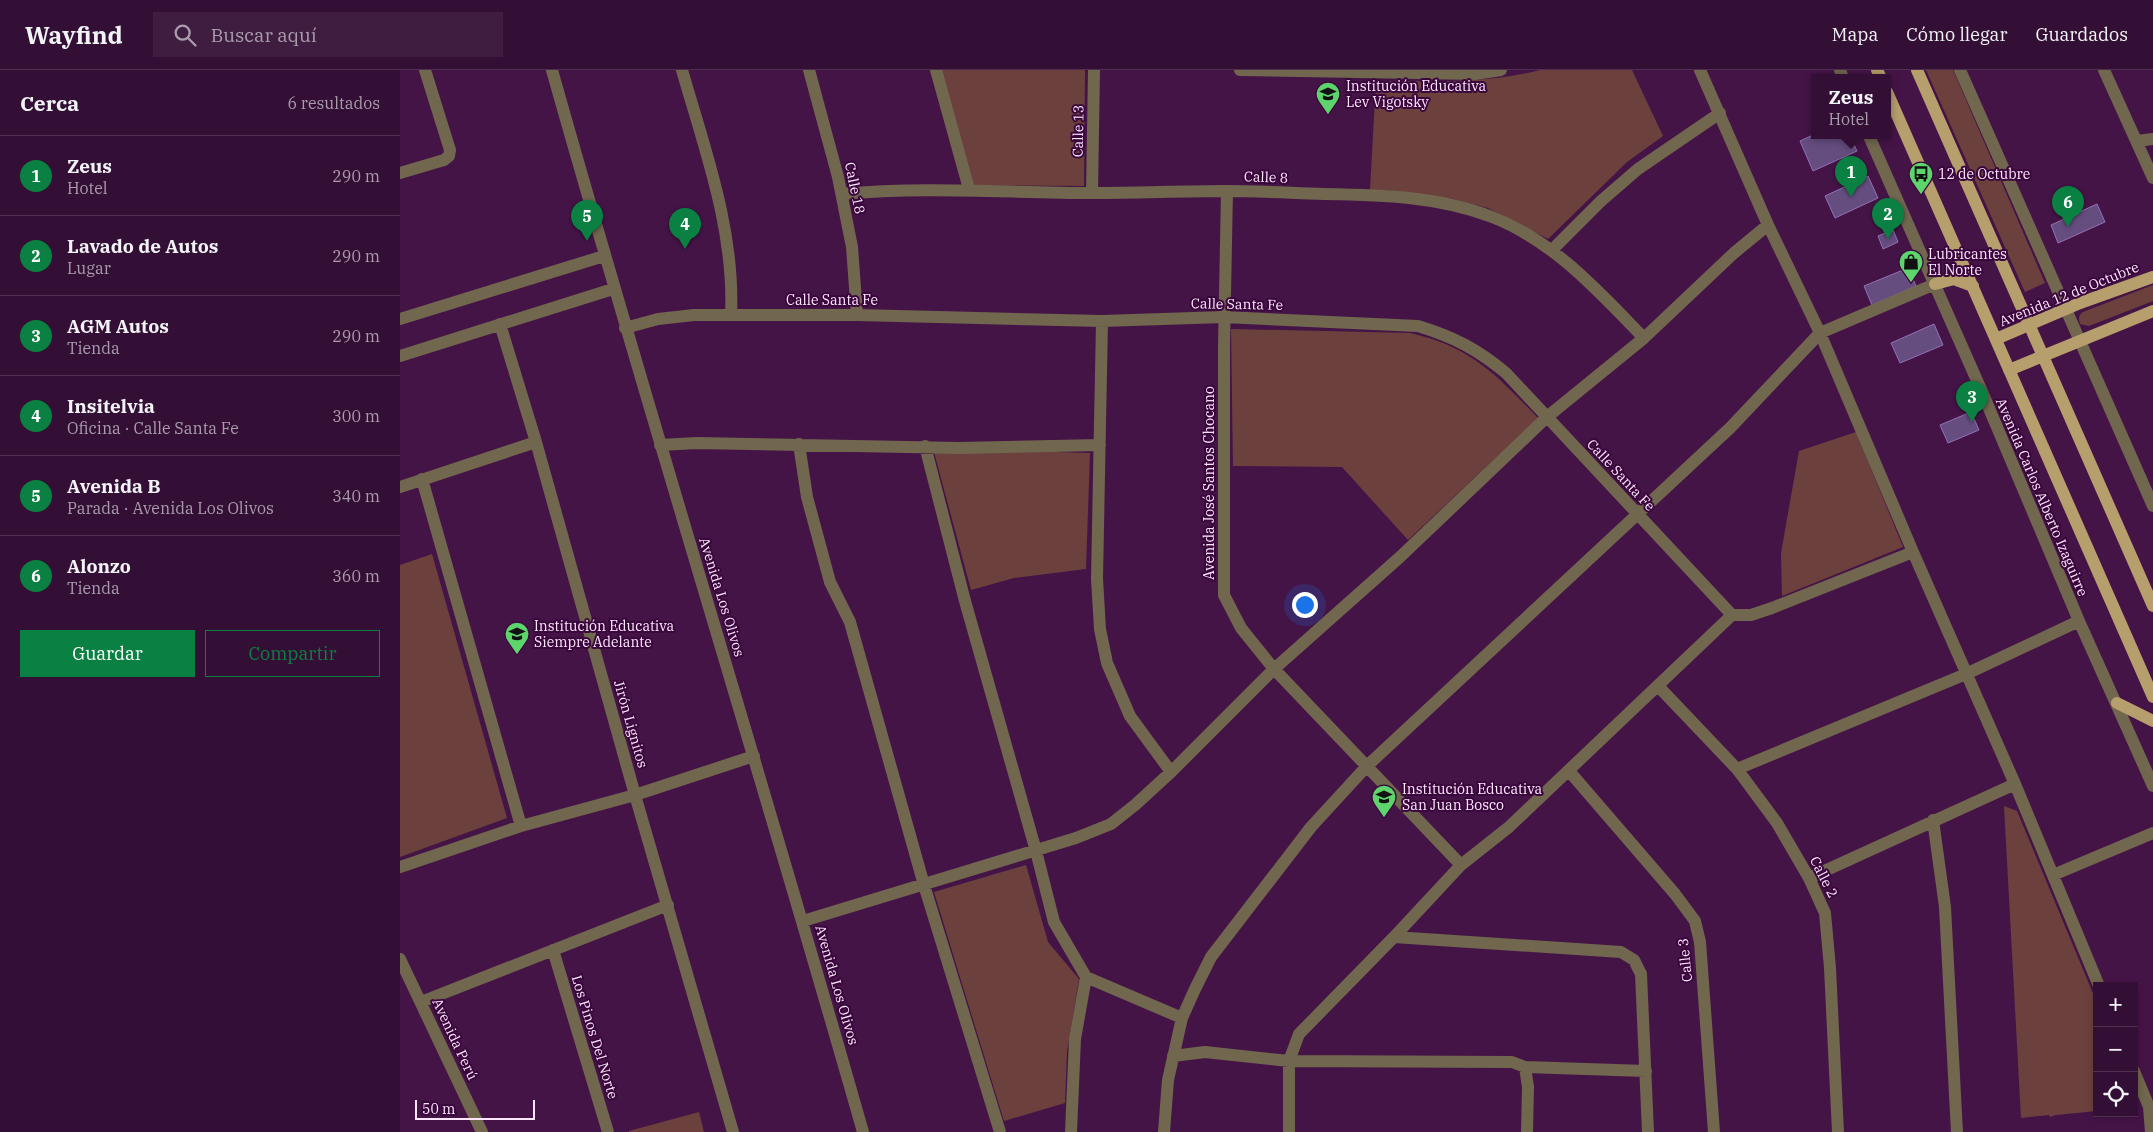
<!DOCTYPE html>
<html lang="es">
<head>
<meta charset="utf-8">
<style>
  body { margin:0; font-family:"IBM Plex Serif",serif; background:#3f1d41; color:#f1f3f6 }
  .controls { position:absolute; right:15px; bottom:15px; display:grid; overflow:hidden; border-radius:0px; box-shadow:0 2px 8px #0003 }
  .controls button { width:45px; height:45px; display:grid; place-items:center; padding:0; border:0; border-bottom:1px solid #4e2f50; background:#340f35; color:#f1f3f6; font:25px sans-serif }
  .scale { position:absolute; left:15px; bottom:12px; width:120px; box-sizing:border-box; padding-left:5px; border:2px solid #fee6fe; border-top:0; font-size:14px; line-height:18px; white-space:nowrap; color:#fee6fe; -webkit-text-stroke:4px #3a073c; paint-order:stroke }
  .you { position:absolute; left:904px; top:534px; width:18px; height:18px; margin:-12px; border:4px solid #fff; border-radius:50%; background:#1a73e8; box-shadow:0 0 0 8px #1a73e833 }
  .badge { display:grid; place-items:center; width:32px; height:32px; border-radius:50%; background:#0b8043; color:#fff; font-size:16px; font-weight:700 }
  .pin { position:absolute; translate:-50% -41px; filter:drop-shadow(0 1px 2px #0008) }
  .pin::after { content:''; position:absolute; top:26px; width:18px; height:15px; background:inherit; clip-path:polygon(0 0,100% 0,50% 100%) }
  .popup { position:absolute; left:1411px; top:4px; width:80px; height:65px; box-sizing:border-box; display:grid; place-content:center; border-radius:0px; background:#340f35; filter:drop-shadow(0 1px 4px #0005); font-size:16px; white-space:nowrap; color:#a99cad }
  .popup b { font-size:19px; color:#f1f3f6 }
  .popup::after { content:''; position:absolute; left:50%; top:100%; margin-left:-10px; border:10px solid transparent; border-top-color:#340f35 }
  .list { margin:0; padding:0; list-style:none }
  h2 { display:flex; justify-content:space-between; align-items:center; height:65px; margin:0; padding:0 20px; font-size:21px }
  h2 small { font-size:16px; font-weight:400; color:#a99cad }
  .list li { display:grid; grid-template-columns:32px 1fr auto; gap:15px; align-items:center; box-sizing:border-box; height:80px; padding:0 20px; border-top:1px solid #4e2f50 }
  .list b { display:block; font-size:19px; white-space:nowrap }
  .list p { margin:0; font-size:16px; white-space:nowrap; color:#a99cad }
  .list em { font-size:16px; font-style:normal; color:#a99cad }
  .actions { display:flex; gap:10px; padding:15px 20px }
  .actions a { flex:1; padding:11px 0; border:1px solid #0b8043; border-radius:0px; text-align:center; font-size:18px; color:#0b8043 }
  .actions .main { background:#0b8043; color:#fff }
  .icon { flex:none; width:28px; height:28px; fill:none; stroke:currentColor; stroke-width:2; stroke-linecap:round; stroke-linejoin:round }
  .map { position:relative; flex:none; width:1753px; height:1062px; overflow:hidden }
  header { display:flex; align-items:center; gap:30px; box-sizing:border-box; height:70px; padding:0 25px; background:#340f35; border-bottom:1px solid #4e2f50 }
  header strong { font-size:24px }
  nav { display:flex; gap:28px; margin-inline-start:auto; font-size:18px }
  .search { width:350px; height:45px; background:#3f1d41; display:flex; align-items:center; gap:12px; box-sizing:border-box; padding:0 18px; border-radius:0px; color:#a99cad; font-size:19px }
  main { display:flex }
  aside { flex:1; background:#340f35 }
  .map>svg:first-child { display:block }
  .green { fill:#6c413d }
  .building { fill:#664d80; stroke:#9272b4 }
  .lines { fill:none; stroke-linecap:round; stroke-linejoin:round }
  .minor { stroke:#71664e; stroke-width:12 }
  .major { stroke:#b69f6c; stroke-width:12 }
  .labels { text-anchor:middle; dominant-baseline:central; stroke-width:4; stroke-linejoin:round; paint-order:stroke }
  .poi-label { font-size:14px; fill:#fee6fe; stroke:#3a073c; text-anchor:start }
  .street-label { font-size:14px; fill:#fee6fe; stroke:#3a073c }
</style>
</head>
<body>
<header>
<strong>Wayfind</strong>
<div class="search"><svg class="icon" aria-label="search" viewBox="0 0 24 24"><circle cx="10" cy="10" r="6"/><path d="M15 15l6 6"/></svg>Buscar aquí</div>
<nav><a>Mapa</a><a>Cómo llegar</a><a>Guardados</a></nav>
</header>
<main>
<aside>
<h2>Cerca<small>6 resultados</small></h2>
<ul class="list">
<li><span class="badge">1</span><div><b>Zeus</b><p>Hotel</p></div><em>290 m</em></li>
<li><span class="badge">2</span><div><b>Lavado de Autos</b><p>Lugar</p></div><em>290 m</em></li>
<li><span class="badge">3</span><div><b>AGM Autos</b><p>Tienda</p></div><em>290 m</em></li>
<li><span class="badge">4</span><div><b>Insitelvia</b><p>Oficina · Calle Santa Fe</p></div><em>300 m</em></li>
<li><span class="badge">5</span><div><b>Avenida B</b><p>Parada · Avenida Los Olivos</p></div><em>340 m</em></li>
<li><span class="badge">6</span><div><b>Alonzo</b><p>Tienda</p></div><em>360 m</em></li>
</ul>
<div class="actions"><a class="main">Guardar</a><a>Compartir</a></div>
</aside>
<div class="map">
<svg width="1753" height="1062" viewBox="0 0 1753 1062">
  <rect width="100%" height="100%" fill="#451447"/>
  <path class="green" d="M 541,0 L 685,0 L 684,116 L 573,115 Z
    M 1140,0 L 1232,0 L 1263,66 L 1227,92 L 1148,169 L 1088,138 L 1049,128 L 970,120 L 976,11 C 1031,11 1087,14 1140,0 Z
    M 1526,0 L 1553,0 L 1645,213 L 1625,222 Z
    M 1753,215 L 1753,231 L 1689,256 L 1680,254 C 1678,248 1679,245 1683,242 Z
    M 831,259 L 1010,263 C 1072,277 1096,305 1138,348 L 1008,470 L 942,397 L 833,396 Z
    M 1456,362 L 1503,477 L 1382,526 L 1381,483 L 1399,381 Z
    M 564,379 L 690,383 L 686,499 L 614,508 L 571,520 L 534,382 Z
    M 32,484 L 107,748 L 0,787 L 0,495 Z
    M 1604,736 L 1617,741 L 1697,933 L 1697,1041 L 1656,1045 L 1650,1047 L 1649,1045 L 1621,1048 Z
    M 626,795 L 648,872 L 679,909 L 667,982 L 665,1033 L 604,1051 L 534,822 Z
    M 299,1042 L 304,1062 L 229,1062 L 229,1061 Z"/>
  <path class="building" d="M 1415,64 L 1450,66 L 1457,81 L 1413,101 L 1400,71 Z
    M 1468,106 L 1478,128 L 1435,148 L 1425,126 Z
    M 1697,134 L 1705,152 L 1658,173 L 1651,155 Z
    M 1493,160 L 1498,172 L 1483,179 L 1478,166 Z
    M 1508,198 L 1516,216 L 1472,235 L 1464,216 Z
    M 1534,254 L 1543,275 L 1500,293 L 1491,273 Z
    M 1571,342 L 1579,360 L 1548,373 L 1540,355 Z"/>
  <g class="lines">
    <path class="minor" d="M 152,0 C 252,355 362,707 463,1062
      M 282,0 C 305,80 335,161 331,245
      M 409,0 L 438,107 L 452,177 L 457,245
      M 536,0 L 569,119
      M 840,0 L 1075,4 L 1101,0
      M 1300,0 L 1368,155 L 1420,263 L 1513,482 L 1615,714 L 1699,916
      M 1440,0 L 1443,8
      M 1560,0 L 1753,436
      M 1704,0 L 1753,108
      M 1469,66 L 1583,324 L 1679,551 L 1753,716
      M 1737,71 L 1753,69
      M 0,103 L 44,90 L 49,86 L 50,80 L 25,0
      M 827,121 L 824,276 L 824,525 L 841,558 L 874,599 L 1061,795
      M 692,123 L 694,0
      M 442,124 C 526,116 609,123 693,123 C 737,123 781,121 825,121 C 858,121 891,123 924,124 C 980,125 1038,126 1092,147 C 1154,171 1198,221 1244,268
      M 1152,180 L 1201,131 L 1238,99 L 1320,43
      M 0,249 L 204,186
      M 702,251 L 697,509 L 700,559 L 707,593 L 730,646 L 771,702
      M 100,254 L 136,372 L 235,725 L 333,1062
      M 225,258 L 258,249 L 294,245 L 457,245 L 702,251 L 824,247 L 1018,256 C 1054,267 1077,279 1106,303 L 1332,545
      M 0,286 L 213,219
      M 399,374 L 407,427 L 430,512 L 450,552 L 524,815 L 600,1062
      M 260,375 L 297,373 L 559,378 L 700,375
      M 525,376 L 565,531 L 636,781 L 654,852 L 686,907 L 782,948
      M 22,409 L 121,756
      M 0,417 L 136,372
      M 1258,616 L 1337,699 L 1377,753 L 1409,808 L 1425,843 L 1430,898 L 1438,1062
      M 1337,699 L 1566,604 L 1679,551
      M 1169,701 L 1275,824 L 1295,851 L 1300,872 L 1314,1062
      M 1533,750 L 1545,837 L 1557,1062
      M 0,797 L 121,756 L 235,725 L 354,686
      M 1653,805 L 1753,763
      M 1409,808 L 1615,714
      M 403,851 L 676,768 L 711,754 L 735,735 L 771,702 L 874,599 L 1000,487 L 1147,347 L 1244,268 L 1334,183 L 1368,155
      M 994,867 L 1221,882 L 1234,890 L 1241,904 L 1248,1062
      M 153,880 L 208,1062
      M 0,889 L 82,1062
      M 21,932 L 268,835
      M 773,986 L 805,982 L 889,991 L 1112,992 L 1125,997 L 1246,1001
      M 1125,997 L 1128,1017 L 1127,1062
      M 1734,1001 L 1749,1037 L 1751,1062
      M 671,1062 L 675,969 L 686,907
      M 764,1062 L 768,1010 L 782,948 L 795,919 L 811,887 L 911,757 L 967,696 L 1330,358 L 1420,263 L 1535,214
      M 889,1062 L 889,991 L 899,964 L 994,867 L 1061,795 L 1109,757 L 1332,545 L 1351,545 L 1372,538 L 1513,482"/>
    <path class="major" d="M 1477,0 L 1481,8
      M 1517,0 L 1753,536
      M 1487,22 L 1753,627
      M 1535,214 L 1554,209 L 1573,216
      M 1596,269 L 1680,233 L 1753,207
      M 1609,300 L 1753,241
      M 1717,633 L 1753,651"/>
  </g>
  <defs>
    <symbol id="school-pin" viewBox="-11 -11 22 30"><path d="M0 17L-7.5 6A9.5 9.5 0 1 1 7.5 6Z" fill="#5ed56c" stroke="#3a073c"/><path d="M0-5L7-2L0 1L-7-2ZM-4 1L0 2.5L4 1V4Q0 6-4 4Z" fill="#111"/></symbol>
    <symbol id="bus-pin" viewBox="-11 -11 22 30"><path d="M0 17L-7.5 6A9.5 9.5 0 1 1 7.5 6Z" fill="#5ed56c" stroke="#3a073c"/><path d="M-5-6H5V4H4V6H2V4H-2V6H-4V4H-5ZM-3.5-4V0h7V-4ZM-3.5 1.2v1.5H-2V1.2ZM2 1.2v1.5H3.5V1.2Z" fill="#111"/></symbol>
    <symbol id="shop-pin" viewBox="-11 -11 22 30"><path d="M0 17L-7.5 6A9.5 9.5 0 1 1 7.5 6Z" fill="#5ed56c" stroke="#3a073c"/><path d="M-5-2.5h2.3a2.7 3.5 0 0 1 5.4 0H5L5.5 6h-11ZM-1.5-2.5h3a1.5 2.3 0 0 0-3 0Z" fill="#111"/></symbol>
  </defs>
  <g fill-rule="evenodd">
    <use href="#school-pin" x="914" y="10" width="28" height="38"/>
    <use href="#bus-pin" x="1507" y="90" width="28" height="38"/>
    <use href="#shop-pin" x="1497" y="178" width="28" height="38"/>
    <use href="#school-pin" x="103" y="550" width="28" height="38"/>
    <use href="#school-pin" x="970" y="713" width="28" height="38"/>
  </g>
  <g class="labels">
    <g class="poi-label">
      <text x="946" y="16">Institución Educativa<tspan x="946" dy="16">Lev Vigotsky</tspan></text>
      <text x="1538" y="104">12 de Octubre</text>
      <text x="1528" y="184">Lubricantes<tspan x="1528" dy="16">El Norte</tspan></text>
      <text x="134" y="556">Institución Educativa<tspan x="134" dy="16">Siempre Adelante</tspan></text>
      <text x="1002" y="719">Institución Educativa<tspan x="1002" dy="16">San Juan Bosco</tspan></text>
    </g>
    <g class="street-label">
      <text transform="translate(678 61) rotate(-89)">Calle 13</text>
      <text transform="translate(866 107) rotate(2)">Calle 8</text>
      <text transform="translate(455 118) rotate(78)">Calle 18</text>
      <text transform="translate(1669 224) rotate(-22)">Avenida 12 de Octubre</text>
      <text x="432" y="230">Calle Santa Fe</text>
      <text transform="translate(837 234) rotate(1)">Calle Santa Fe</text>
      <text transform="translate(1221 405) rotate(47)">Calle Santa Fe</text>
      <text transform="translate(809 413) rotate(-90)">Avenida José Santos Chocano</text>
      <text transform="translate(1642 427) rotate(67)">Avenida Carlos Alberto Izaguirre</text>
      <text transform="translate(322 527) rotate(73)">Avenida Los Olivos</text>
      <text transform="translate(231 654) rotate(74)">Jirón Lignitos</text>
      <text transform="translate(1424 807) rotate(63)">Calle 2</text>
      <text transform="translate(1285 890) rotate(-96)">Calle 3</text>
      <text transform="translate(437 915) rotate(74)">Avenida Los Olivos</text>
      <text transform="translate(195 967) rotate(73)">Los Pinos Del Norte</text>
      <text transform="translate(55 969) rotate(65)">Avenida Perú</text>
    </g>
  </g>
</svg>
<div class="controls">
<button>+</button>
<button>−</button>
<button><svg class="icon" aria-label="locate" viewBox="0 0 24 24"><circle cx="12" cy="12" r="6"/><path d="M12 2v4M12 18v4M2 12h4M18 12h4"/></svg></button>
</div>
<div class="scale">50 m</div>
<div class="you"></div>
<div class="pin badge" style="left:1451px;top:127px">1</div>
<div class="popup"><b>Zeus</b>Hotel</div>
<div class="pin badge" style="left:1488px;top:169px">2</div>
<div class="pin badge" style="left:1572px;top:352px">3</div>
<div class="pin badge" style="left:285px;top:179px">4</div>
<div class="pin badge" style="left:187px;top:171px">5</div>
<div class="pin badge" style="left:1668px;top:157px">6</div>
</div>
</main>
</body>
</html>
